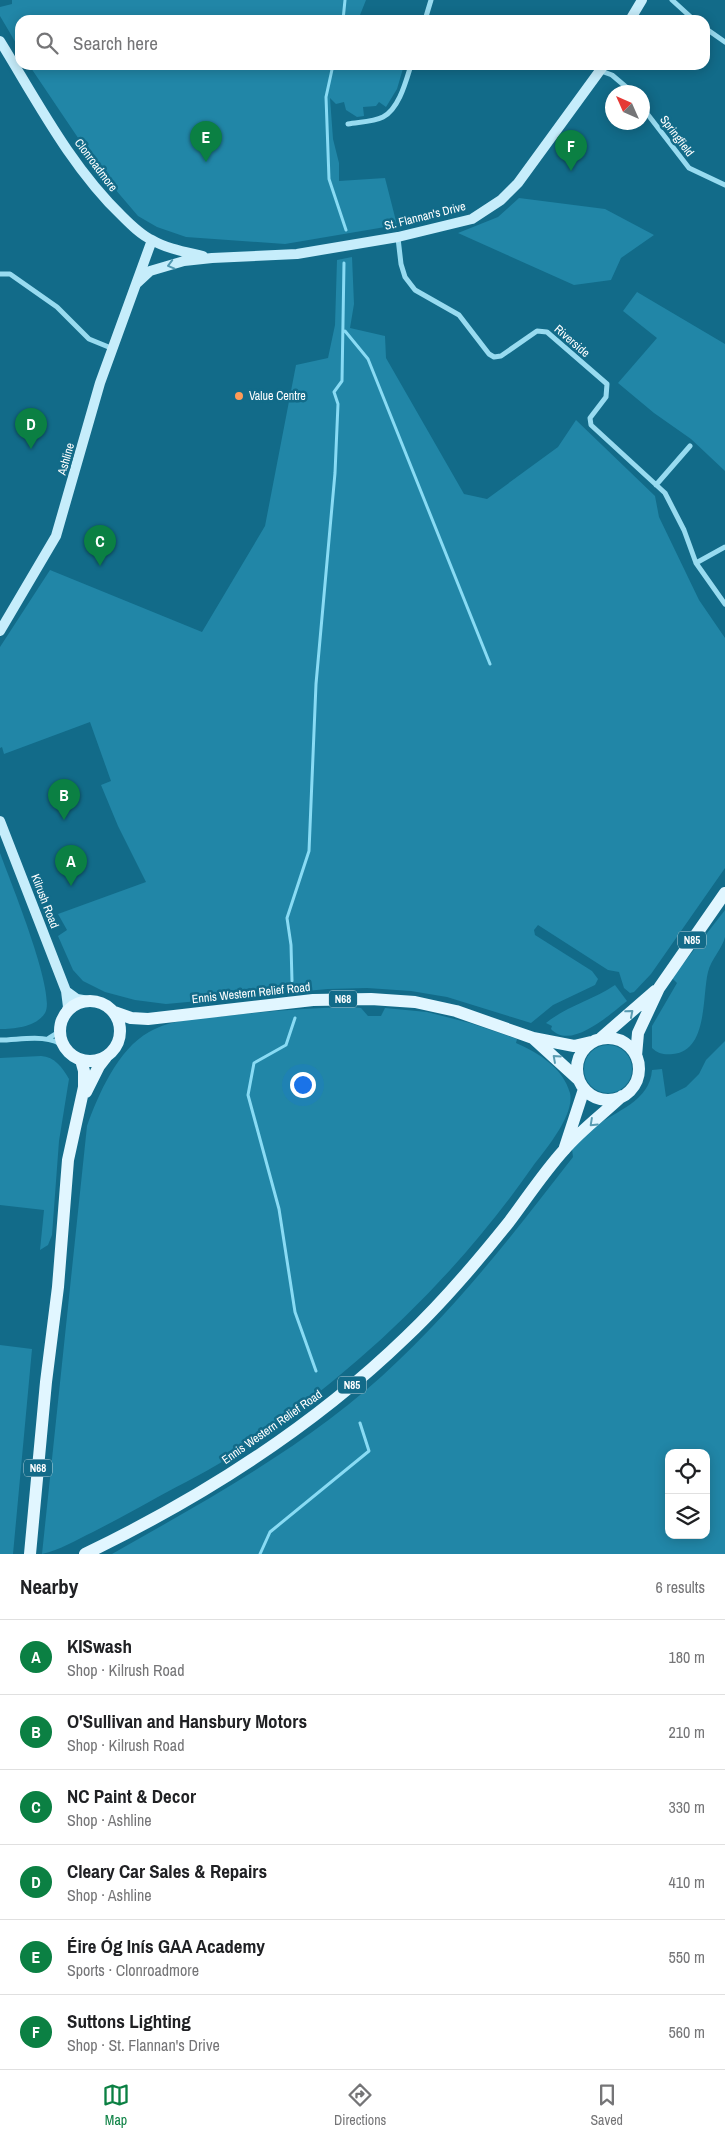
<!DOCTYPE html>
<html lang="en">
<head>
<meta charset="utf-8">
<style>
  body { margin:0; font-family:"Archivo Narrow",sans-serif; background:#f6f6f6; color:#202124 }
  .controls { position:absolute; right:15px; bottom:15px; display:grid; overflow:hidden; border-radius:10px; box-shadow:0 2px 12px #0003 }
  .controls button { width:45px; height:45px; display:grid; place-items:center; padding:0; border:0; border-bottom:1px solid #e0e0e0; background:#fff; color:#202124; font:25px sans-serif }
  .compass { position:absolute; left:605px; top:85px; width:45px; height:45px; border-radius:50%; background:#fff; box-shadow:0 2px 12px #0003; rotate:315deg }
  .you { position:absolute; left:302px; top:1084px; width:18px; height:18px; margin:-12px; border:4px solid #fff; border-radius:50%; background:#1a73e8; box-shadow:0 0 0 8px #1a73e833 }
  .badge { display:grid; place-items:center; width:32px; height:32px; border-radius:50%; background:#0b8043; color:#fff; font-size:16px; font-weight:700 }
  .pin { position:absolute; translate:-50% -41px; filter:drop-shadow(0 1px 2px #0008) }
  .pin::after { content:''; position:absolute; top:26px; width:18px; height:15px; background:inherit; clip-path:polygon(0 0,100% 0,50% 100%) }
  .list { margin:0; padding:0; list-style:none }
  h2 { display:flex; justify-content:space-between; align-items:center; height:65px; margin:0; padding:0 20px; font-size:21px }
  h2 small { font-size:16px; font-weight:400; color:#757577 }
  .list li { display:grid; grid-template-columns:32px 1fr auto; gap:15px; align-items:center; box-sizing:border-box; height:75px; padding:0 20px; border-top:1px solid #e0e0e0 }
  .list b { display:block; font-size:19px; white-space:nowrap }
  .list p { margin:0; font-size:16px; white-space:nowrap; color:#757577 }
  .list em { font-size:16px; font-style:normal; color:#757577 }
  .icon { flex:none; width:28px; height:28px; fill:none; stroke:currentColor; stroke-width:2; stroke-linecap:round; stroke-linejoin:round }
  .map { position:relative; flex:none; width:725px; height:1554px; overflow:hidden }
  .search { position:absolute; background:#fff; box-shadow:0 2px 12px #0003; left:15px; right:15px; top:15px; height:55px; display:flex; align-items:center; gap:12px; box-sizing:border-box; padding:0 18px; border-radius:15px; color:#757577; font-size:19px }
  .sheet { height:515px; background:#fff }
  nav { display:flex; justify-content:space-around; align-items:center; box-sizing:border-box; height:70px; border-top:1px solid #e0e0e0; background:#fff; font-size:14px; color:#757577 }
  nav a { display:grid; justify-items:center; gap:2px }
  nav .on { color:#0b8043 }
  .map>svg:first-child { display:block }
  .green { fill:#2186a7; fill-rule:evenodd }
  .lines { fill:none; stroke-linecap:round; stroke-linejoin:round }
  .stream { stroke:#89dbf4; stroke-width:3 }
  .street { stroke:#98dbf0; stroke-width:5 }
  .secondary { stroke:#c6edfb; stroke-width:10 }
  .primary { stroke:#e1f6ff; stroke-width:12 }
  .oneway { stroke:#5198b1 }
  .oneway2 { stroke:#5a9cb2 }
  .poi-dot { fill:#ff9b57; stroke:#126b89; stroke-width:2 }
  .labels { text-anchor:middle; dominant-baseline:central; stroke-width:5; stroke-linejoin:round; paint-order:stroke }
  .shield { fill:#126b89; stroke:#b8d3dc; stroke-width:1 }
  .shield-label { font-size:11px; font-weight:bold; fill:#fff }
  .street-label { font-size:12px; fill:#fff; stroke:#126b89 }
  .poi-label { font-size:12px; fill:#fff; stroke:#126b89; text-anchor:start }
</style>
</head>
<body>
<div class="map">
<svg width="725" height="1554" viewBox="0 0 725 1554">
  <rect width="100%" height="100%" fill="#126b89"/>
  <path class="green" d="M 12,0 L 366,0 L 358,20 L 20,20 L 20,50 L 0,16 L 0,7 L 12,4 Z
    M 29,65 L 404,65 L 397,89 L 386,107 L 379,102 L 376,106 L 363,107 L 364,116 L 357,117 L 346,110 L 344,102 L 336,104 L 330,98 L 333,139 L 339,163 L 339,181 L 385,178 L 397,225 L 285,244 L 186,237 L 157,227 L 138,216 L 103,175 Z
    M 519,198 L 605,209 L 654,235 L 621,258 L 611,280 L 574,285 L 458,233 L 498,217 Z
    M 352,257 L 354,304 L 350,328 L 385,336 L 386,358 L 464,494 L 487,499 L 558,447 L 576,420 L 655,496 L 659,517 L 699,600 L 725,638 L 725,868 L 651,974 L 634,992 L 630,993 L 624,988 L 619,972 L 608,970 L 538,925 L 534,930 L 535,935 L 592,971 L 598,979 L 595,985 L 553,1005 L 531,1023 L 447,997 L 411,991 L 367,988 L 328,989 L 166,1004 L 135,1000 L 105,992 L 83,981 L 73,970 L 58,936 L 67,930 L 58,914 L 146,882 L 118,826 L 101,785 L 111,781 L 90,722 L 4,754 L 2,747 L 0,748 L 0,647 L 50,570 L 202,632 L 265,526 L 296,365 L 328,358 L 335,325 L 337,260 Z
    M 637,292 L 725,344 L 725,471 L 691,439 L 654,413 L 618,383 L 657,338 L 623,311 Z
    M 0,853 C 9,878 57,994 45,1013 C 36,1027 15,1029 0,1029 Z
    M 725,910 C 725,918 725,929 725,937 C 722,949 711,959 708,972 C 702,996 708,1051 673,1054 C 665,1055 658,1054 652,1048 L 652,1026 L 677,983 L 672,978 Z
    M 615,985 L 627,1001 C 610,1014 571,1051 551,1029 L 552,1026 L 546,1023 C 567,1006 593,1000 615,985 Z
    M 352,1007 L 361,1008 L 368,1016 L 381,1016 L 385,1008 L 427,1012 L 470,1023 L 517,1039 L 516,1043 C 539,1053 563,1068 570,1093 C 575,1115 545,1150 533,1166 C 454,1280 351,1376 236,1453 C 211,1470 183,1483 156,1498 C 135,1510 114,1521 93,1532 C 76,1540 60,1550 42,1554 L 87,1126 C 98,1095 118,1049 149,1032 C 172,1019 200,1018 226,1016 C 268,1011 310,1008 352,1007 Z
    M 725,1041 L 725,1554 L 112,1554 C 212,1497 316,1441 399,1360 C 464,1298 518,1228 573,1157 L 572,1149 C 579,1142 586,1133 594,1127 C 616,1111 650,1101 652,1070 L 662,1069 L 666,1097 L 686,1087 L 699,1074 L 706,1060 ZM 669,1453 L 706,1453 L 706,1535 L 669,1535 Z
    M584 1069a24 24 0 1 1 48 0a24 24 0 1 1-48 0Z
    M 41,1056 C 55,1057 62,1067 69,1079 L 59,1141 L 52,1235 L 48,1245 L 40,1250 L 44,1210 L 0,1205 L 0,1058 Z
    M 0,1345 L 32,1349 L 13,1554 L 0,1554 Z"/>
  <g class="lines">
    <path class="stream" d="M 343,20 L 345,0
      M 333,65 L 326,97 L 329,179 L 346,230
      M 345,331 L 368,359 L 490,664
      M 292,981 L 291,945 L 287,918 L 309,851 L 316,684 L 335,473 L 338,404 L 334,392 L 342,381 L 344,263
      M 295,1018 L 286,1045 L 254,1063 L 248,1095 L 279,1209 L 295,1312 L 316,1371
      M 260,1554 L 270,1532 L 369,1451 L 360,1423"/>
    <path class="street" d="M 672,0 L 694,20
      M 425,20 L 431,0
      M 705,28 L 725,42
      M 601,71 L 612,75 L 632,92
      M 642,107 L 689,168 L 725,185
      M 348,124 C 358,122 373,122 383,117 C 399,109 406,81 411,65
      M 398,238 L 401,264 L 405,277 L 415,290 L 459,315 L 489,354 L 494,357 L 501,356 L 537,331 L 547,332 L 607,384 L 606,397 L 590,418 L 591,425 L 665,493 L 684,530 L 696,563 L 725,604
      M 0,274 L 10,274 L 57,307 L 89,339 L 111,348
      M 656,485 L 690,446
      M 696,563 L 725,547
      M 49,1038 L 57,1033 L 61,1029
      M 0,1040 C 21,1040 48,1033 65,1047"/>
    <path class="secondary" d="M 630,20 L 642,0
      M 0,41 C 37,101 71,167 122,216 C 131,225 141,235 152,240 C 167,249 186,252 203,256
      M 136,284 L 150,271 L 184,261 L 212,258 L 297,254 L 398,237 L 472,219 L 501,200 L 518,183 L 604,65
      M 0,631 L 56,536 L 100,383 L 152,240
      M 0,821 L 66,991 L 68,1007 L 65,1015
      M 66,991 L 77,999 L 89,1001"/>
    <path class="primary" d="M60 1031a30 30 0 1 1 60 0a30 30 0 1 1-60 0Z
      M 114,1012 L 131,1018 L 148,1019 L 313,1000 L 371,999 L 415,1002 L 456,1011 L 533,1038 L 574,1046 L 591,1042
      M 601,1038 L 655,991
      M577 1069a31 31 0 1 1 62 0a31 31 0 1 1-62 0Z
      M 534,1039 L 579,1080
      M 636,1056 L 638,1033 L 659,988 L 725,893
      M 86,1092 L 99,1066 L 106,1057
      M 565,1147 L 584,1089
      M 30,1554 L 46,1382 L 58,1287 L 68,1160 L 84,1087 L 84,1071 L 81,1060
      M 85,1554 C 201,1498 313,1427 406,1337 C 443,1302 477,1262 509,1222 C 527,1198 544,1172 564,1150 C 581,1130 603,1114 622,1096"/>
  </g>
  <defs><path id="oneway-chevron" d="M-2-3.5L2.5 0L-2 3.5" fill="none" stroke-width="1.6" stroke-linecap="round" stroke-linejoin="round" transform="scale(1.25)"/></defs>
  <use class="oneway" href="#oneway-chevron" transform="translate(171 265) rotate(165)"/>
  <g class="oneway2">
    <use href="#oneway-chevron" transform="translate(630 1013) rotate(-41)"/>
    <use href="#oneway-chevron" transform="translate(556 1058) rotate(-138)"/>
    <use href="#oneway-chevron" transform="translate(593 1123) rotate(137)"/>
  </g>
  <circle class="poi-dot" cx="239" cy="396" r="5"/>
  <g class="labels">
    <g class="shield">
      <rect x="678" y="931.5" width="28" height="17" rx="4"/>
      <rect x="329" y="990.5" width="28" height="17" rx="4"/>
      <rect x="338" y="1376.5" width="28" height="17" rx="4"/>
      <rect x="24" y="1459.5" width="28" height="17" rx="4"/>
    </g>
    <g class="shield-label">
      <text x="692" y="940">N85</text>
      <text x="343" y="999">N68</text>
      <text x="352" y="1385">N85</text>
      <text x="38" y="1468">N68</text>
    </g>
    <g class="street-label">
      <text transform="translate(677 136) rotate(53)">Springfield</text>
      <text transform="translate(96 165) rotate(53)">Clonroadmore</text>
      <text transform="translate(425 216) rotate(-14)">St. Flannan's Drive</text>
      <text transform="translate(572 341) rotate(41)">Riverside</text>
      <text transform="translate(66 459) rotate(-74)">Ashline</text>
      <text transform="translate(45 901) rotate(69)">Kilrush Road</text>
      <text transform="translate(251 993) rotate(-6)">Ennis Western Relief Road</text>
      <text transform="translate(272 1427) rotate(-35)">Ennis Western Relief Road</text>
    </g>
    <g class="poi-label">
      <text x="249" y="396">Value Centre</text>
    </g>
  </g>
</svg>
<div class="controls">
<button><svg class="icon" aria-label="locate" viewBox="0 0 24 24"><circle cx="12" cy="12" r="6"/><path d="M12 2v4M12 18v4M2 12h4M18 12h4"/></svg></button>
<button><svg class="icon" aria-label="layers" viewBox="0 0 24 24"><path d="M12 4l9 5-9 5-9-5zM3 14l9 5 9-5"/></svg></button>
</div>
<svg class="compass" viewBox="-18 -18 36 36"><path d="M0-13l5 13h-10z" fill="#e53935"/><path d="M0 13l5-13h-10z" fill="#757577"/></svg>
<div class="you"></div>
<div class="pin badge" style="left:71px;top:886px">A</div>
<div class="pin badge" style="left:64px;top:820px">B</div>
<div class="pin badge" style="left:100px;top:566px">C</div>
<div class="pin badge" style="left:31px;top:449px">D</div>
<div class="pin badge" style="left:206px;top:162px">E</div>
<div class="pin badge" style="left:571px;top:171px">F</div>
<div class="search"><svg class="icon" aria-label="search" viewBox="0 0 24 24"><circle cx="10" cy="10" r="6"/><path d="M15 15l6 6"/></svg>Search here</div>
</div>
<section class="sheet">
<h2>Nearby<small>6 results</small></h2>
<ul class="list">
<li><span class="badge">A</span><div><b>KISwash</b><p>Shop · Kilrush Road</p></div><em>180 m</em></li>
<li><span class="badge">B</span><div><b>O'Sullivan and Hansbury Motors</b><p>Shop · Kilrush Road</p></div><em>210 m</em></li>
<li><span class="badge">C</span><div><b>NC Paint &amp; Decor</b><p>Shop · Ashline</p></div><em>330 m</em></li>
<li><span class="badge">D</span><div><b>Cleary Car Sales &amp; Repairs</b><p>Shop · Ashline</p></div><em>410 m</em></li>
<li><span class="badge">E</span><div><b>Éire Óg Inís GAA Academy</b><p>Sports · Clonroadmore</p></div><em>550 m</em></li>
<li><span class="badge">F</span><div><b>Suttons Lighting</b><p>Shop · St. Flannan's Drive</p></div><em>560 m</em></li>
</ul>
</section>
<nav>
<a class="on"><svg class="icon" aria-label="map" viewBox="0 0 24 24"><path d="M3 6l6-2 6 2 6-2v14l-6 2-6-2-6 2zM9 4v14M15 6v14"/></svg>Map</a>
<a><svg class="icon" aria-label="directions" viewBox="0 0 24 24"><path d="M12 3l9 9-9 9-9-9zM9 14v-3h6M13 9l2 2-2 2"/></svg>Directions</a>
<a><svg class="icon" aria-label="saved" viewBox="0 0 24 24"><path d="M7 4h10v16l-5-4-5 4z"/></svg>Saved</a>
</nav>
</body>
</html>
